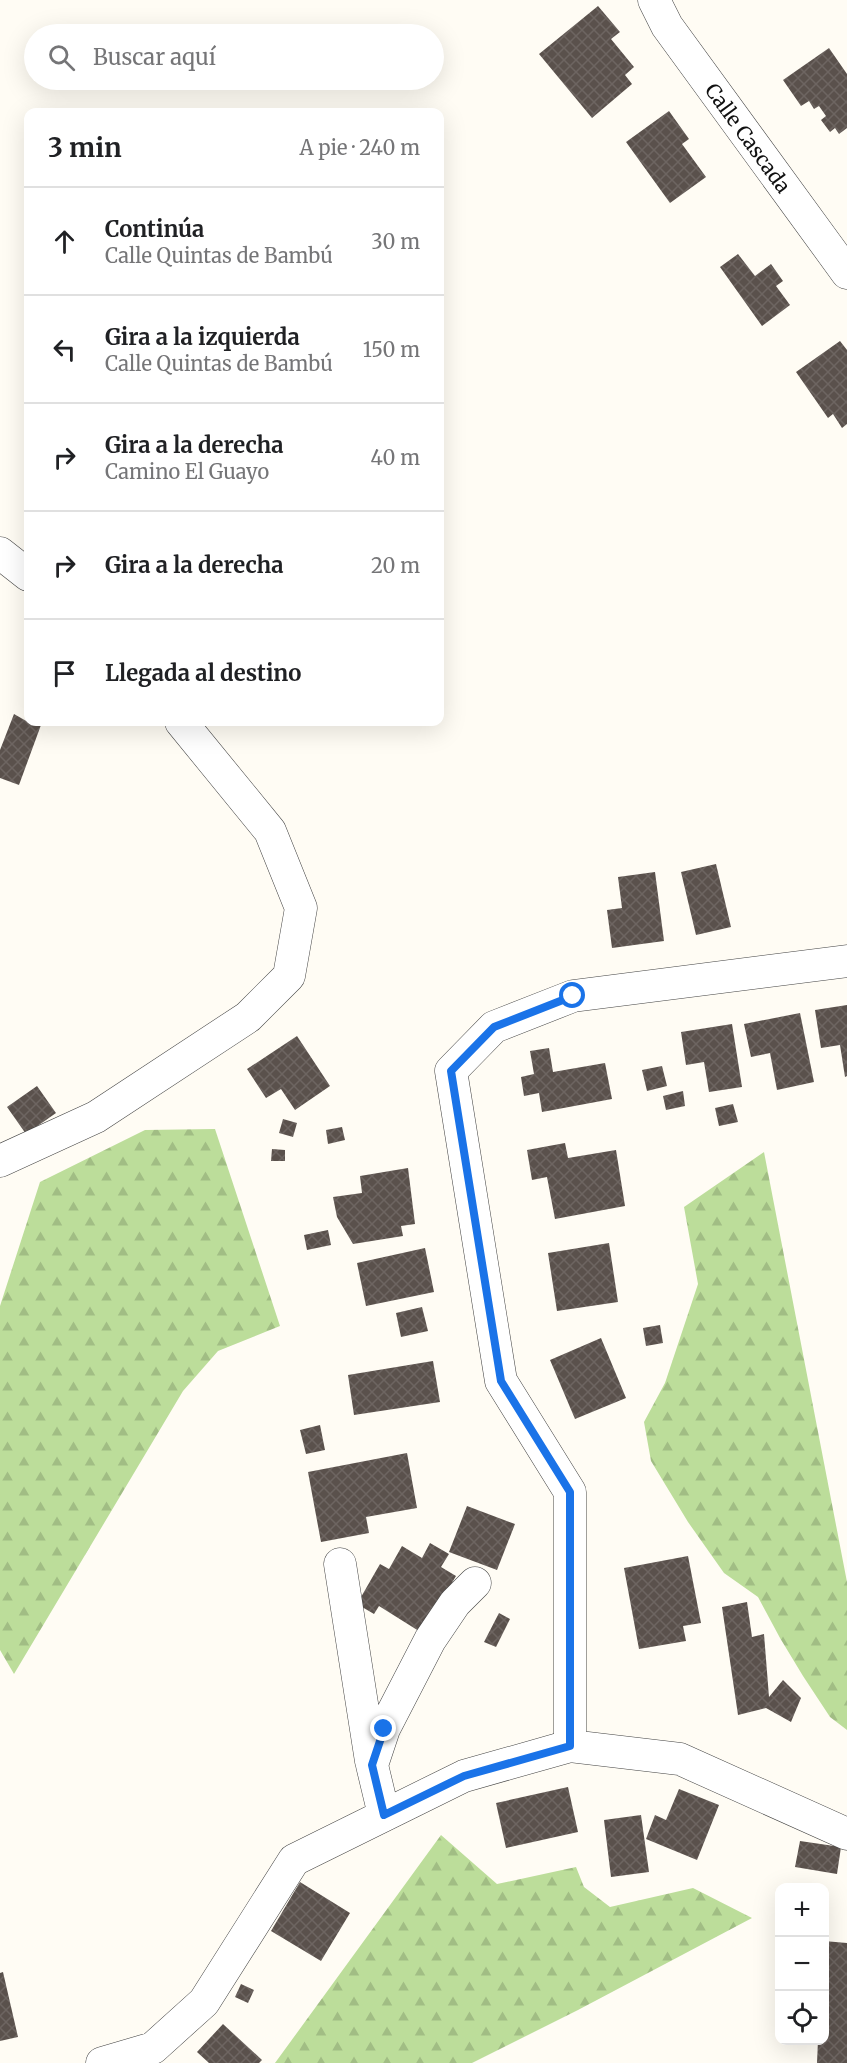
<!DOCTYPE html>
<html lang="es">
<head>
<meta charset="utf-8">
<style>
  body { margin:0; font-family:Merriweather,serif; background:#f6f6f6; color:#202124 }
  .controls { position:absolute; right:18px; bottom:18px; display:grid; overflow:hidden; border-radius:12px; box-shadow:0 6px 24px #0002 }
  .controls button { width:54px; height:54px; display:grid; place-items:center; padding:0; border:0; border-bottom:2px solid #e0e0e0; background:#fff; color:#202124; font:30px sans-serif }
  .stop { position:absolute; width:18px; height:18px; margin:-14px; border:4px solid #1a73e8; border-radius:50%; background:#fff }
  .stop.end { background:#1a73e8; border-color:#fff; box-shadow:0 2px 6px #0008 }
  .list { margin:0; padding:0; list-style:none }
  h2 { display:flex; justify-content:space-between; align-items:center; height:78px; margin:0; padding:0 24px; font-size:26px }
  h2 small { font-size:20px; font-weight:400; color:#757577 }
  .list li { display:grid; grid-template-columns:39px 1fr auto; gap:18px; align-items:center; box-sizing:border-box; height:108px; padding:0 24px; border-top:2px solid #e0e0e0 }
  .list b { display:block; font-size:22px; white-space:nowrap }
  .list p { margin:0; font-size:20px; white-space:nowrap; color:#757577 }
  .list em { font-size:20px; font-style:normal; color:#757577 }
  .icon { flex:none; width:33px; height:33px; fill:none; stroke:currentColor; stroke-width:2; stroke-linecap:round; stroke-linejoin:round }
  .map { position:relative; flex:none; width:847px; height:2063px; overflow:hidden }
  .search { position:absolute; background:#fff; box-shadow:0 6px 24px #0002; left:24px; top:24px; width:420px; height:66px; display:flex; align-items:center; gap:15px; box-sizing:border-box; padding:0 21px; border-radius:33px; color:#757577; font-size:22px }
  .panel { position:absolute; background:#fff; box-shadow:0 6px 24px #0002; left:24px; top:108px; width:420px; height:618px; border-radius:12px }
  .map>svg:first-child { display:block }
  .forest { fill:url(#forest-firs) }
  .building { fill:url(#building-cross-hatch) }
  .lines { fill:none; stroke-linecap:round; stroke-linejoin:round }
  .minor-casing { stroke:#434343; stroke-width:33 }
  .minor { stroke:#fff; stroke-width:32 }
  .route { stroke:#1a73e8; stroke-width:8 }
  .labels { text-anchor:middle; dominant-baseline:central; stroke-width:6; stroke-linejoin:round; paint-order:stroke }
  .street-label { font-size:20px; fill:#101010; stroke:#fff }
</style>
</head>
<body>
<div class="map">
<svg width="847" height="2063" viewBox="0 0 847 2063">
  <defs>
    <pattern id="forest-firs" width="22" height="20" patternUnits="userSpaceOnUse" patternTransform="scale(1.5)"><rect width="22" height="20" fill="#bcdd9a"/><path d="M5 1l3.5 6h-7zM16 11l3.5 6h-7z" fill="#a1bd84"/></pattern>
    <pattern id="building-cross-hatch" width="8" height="8" patternUnits="userSpaceOnUse" patternTransform="scale(1.5)"><rect width="8" height="8" fill="#5a514c"/><path d="M0 0l8 8M0 8l8-8" fill="none" stroke="#6d6561"/></pattern>
  </defs>
  <rect width="100%" height="100%" fill="#fffcf4"/>
  <path class="forest" d="M 215,1129 L 280,1326 L 218,1351 L 183,1391 L 14,1674 L 0,1650 L 0,1306 L 40,1182 L 145,1130 Z
    M 764,1152 L 847,1582 L 847,1730 L 830,1717 L 803,1676 L 780,1638 L 758,1597 L 724,1573 L 688,1522 L 651,1461 L 644,1422 L 665,1383 L 698,1284 L 684,1207 Z
    M 441,1835 L 497,1884 L 576,1867 L 584,1887 L 610,1907 L 693,1888 L 752,1918 L 578,2010 L 472,2063 L 275,2063 Z"/>
  <path class="building" d="M 598,6 L 620,32 L 611,39 L 634,67 L 625,75 L 632,84 L 592,118 L 539,54 Z
    M 829,48 L 847,74 L 847,128 L 839,134 L 835,128 L 830,132 L 821,120 L 826,116 L 819,106 L 814,109 L 809,101 L 801,106 L 783,80 Z
    M 669,111 L 689,139 L 682,144 L 706,177 L 670,203 L 626,142 Z
    M 738,254 L 755,276 L 771,264 L 783,281 L 776,286 L 790,305 L 762,326 L 720,267 Z
    M 840,341 L 847,350 L 847,424 L 842,428 L 833,414 L 828,418 L 796,372 Z
    M 14,714 L 28,722 L 41,725 L 19,785 L 0,778 L 0,750 Z
    M 716,864 L 731,927 L 696,935 L 681,872 Z
    M 655,872 L 664,941 L 612,948 L 607,910 L 622,908 L 618,877 Z
    M 847,1005 L 847,1076 L 845,1077 L 840,1045 L 821,1048 L 815,1010 Z
    M 800,1013 L 814,1082 L 777,1090 L 770,1053 L 751,1057 L 744,1024 Z
    M 732,1024 L 742,1087 L 709,1092 L 704,1062 L 686,1065 L 681,1032 Z
    M 297,1036 L 330,1086 L 295,1110 L 281,1089 L 266,1098 L 247,1069 Z
    M 549,1048 L 553,1072 L 605,1063 L 612,1099 L 542,1112 L 539,1093 L 524,1096 L 521,1077 L 534,1074 L 530,1051 Z
    M 662,1066 L 667,1086 L 647,1091 L 642,1070 Z
    M 37,1086 L 56,1113 L 26,1134 L 7,1107 Z
    M 683,1091 L 685,1106 L 666,1110 L 663,1096 Z
    M 733,1104 L 738,1122 L 719,1126 L 715,1108 Z
    M 283,1119 L 297,1123 L 293,1137 L 279,1133 Z
    M 342,1127 L 345,1140 L 328,1144 L 326,1130 Z
    M 565,1143 L 568,1158 L 616,1150 L 625,1206 L 555,1219 L 547,1177 L 532,1180 L 527,1150 Z
    M 272,1149 L 285,1150 L 285,1161 L 271,1161 Z
    M 408,1168 L 415,1224 L 401,1226 L 403,1236 L 353,1244 L 337,1217 L 333,1197 L 362,1193 L 360,1176 Z
    M 328,1230 L 331,1245 L 307,1250 L 304,1235 Z
    M 609,1243 L 618,1302 L 557,1311 L 548,1253 Z
    M 425,1248 L 434,1292 L 366,1306 L 357,1263 Z
    M 422,1307 L 428,1331 L 401,1337 L 396,1313 Z
    M 660,1325 L 663,1343 L 646,1346 L 643,1328 Z
    M 601,1338 L 626,1398 L 575,1419 L 550,1360 Z
    M 433,1361 L 440,1402 L 354,1415 L 348,1375 Z
    M 320,1425 L 325,1450 L 306,1454 L 300,1430 Z
    M 407,1453 L 417,1508 L 366,1517 L 369,1533 L 321,1542 L 308,1472 Z
    M 467,1506 L 515,1524 L 497,1570 L 449,1552 Z
    M 430,1543 L 449,1554 L 441,1567 L 456,1576 L 422,1633 L 379,1606 L 374,1614 L 357,1604 L 380,1564 L 389,1569 L 402,1546 L 422,1558 Z
    M 688,1556 L 701,1623 L 683,1626 L 686,1641 L 639,1649 L 624,1568 Z
    M 747,1602 L 752,1637 L 764,1634 L 769,1697 L 783,1680 L 801,1698 L 791,1722 L 766,1708 L 738,1715 L 722,1607 Z
    M 499,1613 L 510,1619 L 496,1647 L 484,1642 Z
    M 568,1787 L 578,1832 L 506,1848 L 496,1803 Z
    M 679,1789 L 719,1805 L 697,1860 L 646,1839 L 655,1815 L 666,1820 Z
    M 641,1815 L 649,1872 L 611,1877 L 604,1820 Z
    M 800,1841 L 841,1847 L 837,1874 L 795,1867 Z
    M 300,1882 L 350,1913 L 321,1961 L 271,1931 Z
    M 824,1941 L 847,1943 L 847,2063 L 817,2063 L 818,2040 L 824,2040 Z
    M 3,1972 L 18,2037 L 0,2041 L 0,1973 Z
    M 241,1984 L 254,1990 L 248,2003 L 235,1997 Z
    M 223,2024 L 262,2060 L 259,2063 L 209,2063 L 197,2052 Z"/>
  <g class="lines">
    <defs>
      <path id="minor" d="M 654,0 L 667,26 L 847,273
        M 0,553 L 28,575
        M 0,1161 L 96,1117 L 248,1017 L 289,976 L 301,908 L 270,831 L 181,722
        M 340,1564 L 371,1761
        M 570,1746 L 570,1492 L 501,1381 L 451,1071 L 494,1027 L 573,996 L 847,961
        M 384,1815 L 372,1765 L 384,1729 L 430,1640 L 455,1603 L 475,1583
        M 102,2063 L 153,2048 L 204,2002 L 294,1860 L 464,1776 L 570,1746 L 680,1759 L 847,1834"/>
    </defs>
    <use href="#minor" class="minor-casing"/>
    <use href="#minor" class="minor"/>
  </g>
  <g class="lines">
    <path class="route" d="M 384,1729 L 372,1765 L 384,1815 L 464,1776 L 570,1746 L 570,1492 L 501,1381 L 451,1071 L 494,1027 L 573,996"/>
  </g>
  <g class="labels">
    <g class="street-label">
      <text transform="translate(748 138) rotate(54)">Calle Cascada</text>
    </g>
  </g>
</svg>
<div class="controls">
<button>+</button>
<button>−</button>
<button><svg class="icon" aria-label="locate" viewBox="0 0 24 24"><circle cx="12" cy="12" r="6"/><path d="M12 2v4M12 18v4M2 12h4M18 12h4"/></svg></button>
</div>
<div class="stop" style="left:573px;top:996px"></div>
<div class="stop end" style="left:384px;top:1729px"></div>
<div class="search"><svg class="icon" aria-label="search" viewBox="0 0 24 24"><circle cx="10" cy="10" r="6"/><path d="M15 15l6 6"/></svg>Buscar aquí</div>
<section class="panel">
<h2>3 min<small>A pie · 240 m</small></h2>
<ul class="list">
<li><svg class="icon" aria-label="ahead" viewBox="0 0 24 24"><path d="M12 20V5M6 11l6-6 6 6"/></svg><div><b>Continúa</b><p>Calle Quintas de Bambú</p></div><em>30 m</em></li>
<li><svg class="icon" aria-label="left" viewBox="0 0 24 24"><path d="M17 20v-9H6M10 6l-5 5 5 5"/></svg><div><b>Gira a la izquierda</b><p>Calle Quintas de Bambú</p></div><em>150 m</em></li>
<li><svg class="icon" aria-label="right" viewBox="0 0 24 24"><path d="M7 20v-9h11M14 6l5 5-5 5"/></svg><div><b>Gira a la derecha</b><p>Camino El Guayo</p></div><em>40 m</em></li>
<li><svg class="icon" aria-label="right" viewBox="0 0 24 24"><path d="M7 20v-9h11M14 6l5 5-5 5"/></svg><div><b>Gira a la derecha</b></div><em>20 m</em></li>
<li><svg class="icon" aria-label="arrive" viewBox="0 0 24 24"><path d="M6 21V4h12l-3 4 3 4H6"/></svg><div><b>Llegada al destino</b></div></li>
</ul>
</section>
</div>
</body>
</html>
